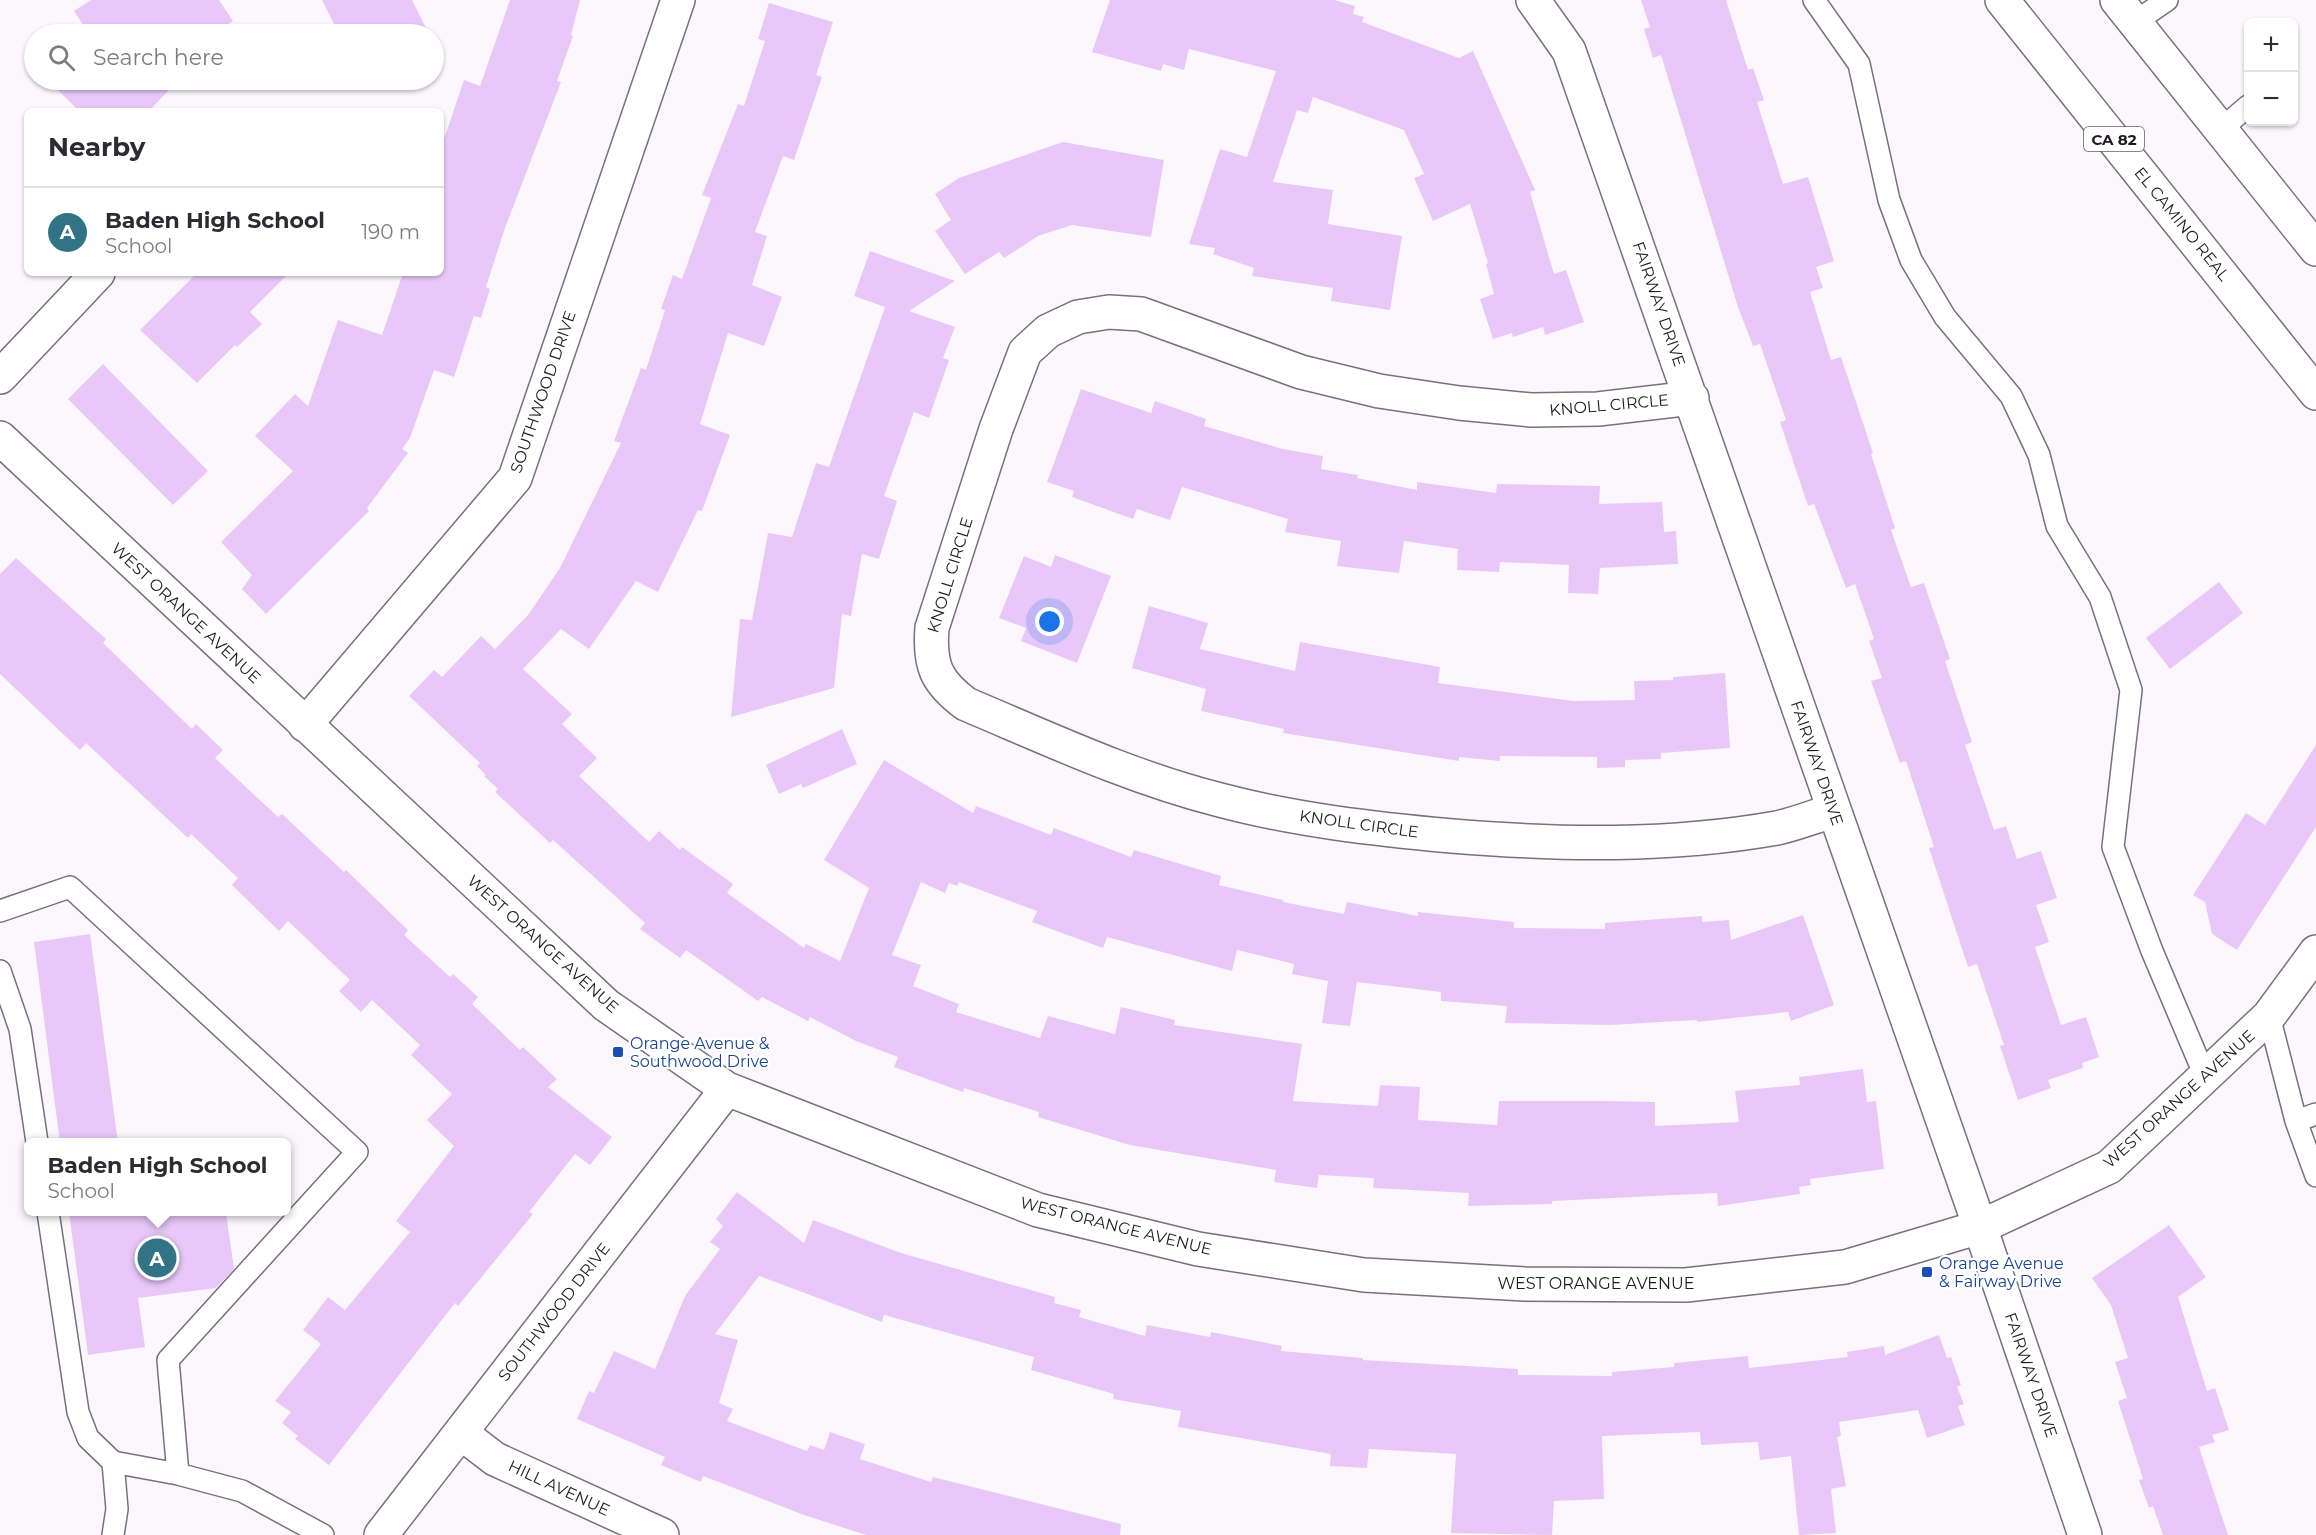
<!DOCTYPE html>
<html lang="en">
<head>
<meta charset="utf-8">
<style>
  body { margin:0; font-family:Montserrat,sans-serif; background:#f7f7f7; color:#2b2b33 }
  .controls { position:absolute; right:18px; top:18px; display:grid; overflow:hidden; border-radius:9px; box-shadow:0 2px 4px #0004 }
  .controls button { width:54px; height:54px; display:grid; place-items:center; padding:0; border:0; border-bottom:2px solid #e1e1e2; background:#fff; color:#2b2b33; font:30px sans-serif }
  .you { position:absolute; left:1050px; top:622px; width:21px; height:21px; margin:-15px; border:4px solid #fff; border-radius:50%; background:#1a73e8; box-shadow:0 0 0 9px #1a73e833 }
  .badge { display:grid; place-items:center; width:39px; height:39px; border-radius:50%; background:#327486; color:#fff; font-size:20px; font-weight:700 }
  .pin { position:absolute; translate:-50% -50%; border:3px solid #fff; box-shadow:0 2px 6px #0006 }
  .popup { position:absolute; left:24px; top:1138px; width:267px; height:78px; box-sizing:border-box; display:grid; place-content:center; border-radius:9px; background:#fff; filter:drop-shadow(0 2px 4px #0005); font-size:20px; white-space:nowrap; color:#7c7c81 }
  .popup b { font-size:22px; color:#2b2b33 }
  .popup::after { content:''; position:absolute; left:50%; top:100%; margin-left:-12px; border:12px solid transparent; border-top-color:#fff }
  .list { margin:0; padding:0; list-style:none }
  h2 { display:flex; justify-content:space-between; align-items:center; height:78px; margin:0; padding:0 24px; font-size:26px }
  h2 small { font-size:20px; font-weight:400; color:#7c7c81 }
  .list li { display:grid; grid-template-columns:39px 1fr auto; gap:18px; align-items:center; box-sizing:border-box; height:90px; padding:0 24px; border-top:2px solid #e1e1e2 }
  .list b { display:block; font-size:22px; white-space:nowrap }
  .list p { margin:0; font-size:20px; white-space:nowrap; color:#7c7c81 }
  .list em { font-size:20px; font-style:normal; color:#7c7c81 }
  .icon { flex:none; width:33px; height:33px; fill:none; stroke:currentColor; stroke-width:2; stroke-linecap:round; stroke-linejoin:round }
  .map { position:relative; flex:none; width:2316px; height:1535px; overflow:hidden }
  .search { position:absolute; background:#fff; box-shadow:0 2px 4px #0004; left:24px; top:24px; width:420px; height:66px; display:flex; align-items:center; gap:15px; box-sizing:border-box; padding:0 21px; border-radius:33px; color:#7c7c81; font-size:22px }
  .panel { position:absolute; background:#fff; box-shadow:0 2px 4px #0004; left:24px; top:108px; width:420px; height:168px; border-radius:9px }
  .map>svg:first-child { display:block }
  .building { fill:#e9c8f9 }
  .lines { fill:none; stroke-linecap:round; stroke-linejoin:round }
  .service-casing { stroke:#79707e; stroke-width:24 }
  .minor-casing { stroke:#79707e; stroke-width:36 }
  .primary-casing { stroke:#79707e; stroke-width:36 }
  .service { stroke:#fff; stroke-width:21 }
  .minor { stroke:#fff; stroke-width:33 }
  .primary { stroke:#fff; stroke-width:33 }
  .transit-dot { fill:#1a4fb4; stroke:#fff; stroke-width:2 }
  .labels { text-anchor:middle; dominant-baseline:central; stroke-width:4.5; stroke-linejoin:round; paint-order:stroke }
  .shield { fill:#fff; stroke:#625f62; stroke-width:1.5 }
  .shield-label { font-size:15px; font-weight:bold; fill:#1e1a1f }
  .street-label { font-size:16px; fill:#1e1a1f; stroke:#fff }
  .transit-label { font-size:16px; fill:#164399; stroke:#fff; text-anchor:start }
</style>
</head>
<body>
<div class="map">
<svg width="2316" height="1535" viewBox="0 0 2316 1535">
  <rect width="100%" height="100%" fill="#fbf7fd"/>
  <path class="building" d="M 91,0 L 219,0 L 233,21 L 214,34 L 89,34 L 74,11 Z
    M 322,0 L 412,0 L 429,34 L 339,34 Z
    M 510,0 L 580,0 L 571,35 L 573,36 L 557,81 L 561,82 L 505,228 L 486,287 L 490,289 L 481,318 L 474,316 L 454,377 L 434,370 L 410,438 L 402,449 L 408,453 L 367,508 L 369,511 L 266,614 L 242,589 L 252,575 L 221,542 L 293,471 L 255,436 L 295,394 L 308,406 L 338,320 L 382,335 L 403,273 L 441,273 L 441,148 L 464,80 L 480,86 Z
    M 1110,0 L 1334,0 L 1355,6 L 1353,14 L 1364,17 L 1362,22 L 1459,58 L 1473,51 L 1535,190 L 1530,192 L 1554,274 L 1566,270 L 1584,322 L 1545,335 L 1543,327 L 1513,337 L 1512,333 L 1493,339 L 1480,299 L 1494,294 L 1486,264 L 1488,263 L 1470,204 L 1433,221 L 1414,178 L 1424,174 L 1404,130 L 1313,97 L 1308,113 L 1297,110 L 1273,182 L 1333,190 L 1328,224 L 1402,236 L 1390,310 L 1331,301 L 1333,288 L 1252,276 L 1254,268 L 1213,254 L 1215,248 L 1189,244 L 1220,149 L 1247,157 L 1276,71 L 1189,49 L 1184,70 L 1163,64 L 1161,71 L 1092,52 Z
    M 1641,0 L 1726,0 L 1748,70 L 1753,68 L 1764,100 L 1757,102 L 1783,184 L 1808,177 L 1834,261 L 1816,267 L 1823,288 L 1810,292 L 1831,360 L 1841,357 L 1873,453 L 1871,454 L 1895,528 L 1891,530 L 1911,587 L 1924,583 L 1950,659 L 1945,661 L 1972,742 L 1965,745 L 1994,830 L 2006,826 L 2017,859 L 2041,851 L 2057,898 L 2036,905 L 2049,942 L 2035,947 L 2061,1025 L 2086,1017 L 2099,1057 L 2082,1063 L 2083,1068 L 2048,1080 L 2051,1088 L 2018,1100 L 2000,1046 L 2004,1045 L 1977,964 L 1968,967 L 1929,848 L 1934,847 L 1906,761 L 1900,763 L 1871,681 L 1882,678 L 1869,641 L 1874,639 L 1855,584 L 1846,588 L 1814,504 L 1808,506 L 1780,422 L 1786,420 L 1760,344 L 1753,346 L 1738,307 L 1661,55 L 1653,58 L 1644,29 L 1650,27 Z
    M 769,3 L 833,22 L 816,75 L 822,77 L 794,160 L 783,156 L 755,232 L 767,236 L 752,285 L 782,297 L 764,346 L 728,333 L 700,424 L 730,435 L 702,511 L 698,510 L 658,592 L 636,581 L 589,649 L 561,629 L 523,669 L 572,714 L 562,724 L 597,758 L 579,776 L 649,842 L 659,831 L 680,850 L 682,847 L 733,884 L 727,893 L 804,948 L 806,944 L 840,961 L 869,888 L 824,860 L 884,760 L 973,813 L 976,806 L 1051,835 L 1054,828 L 1131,857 L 1134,850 L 1221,876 L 1219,885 L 1283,900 L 1283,902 L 1344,914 L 1347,902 L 1418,916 L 1418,912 L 1514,922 L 1514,928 L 1605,929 L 1605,923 L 1702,916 L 1702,922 L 1729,920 L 1731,940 L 1803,915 L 1834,1005 L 1791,1021 L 1788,1012 L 1697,1022 L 1697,1020 L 1610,1025 L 1505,1023 L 1507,1006 L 1441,1001 L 1441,992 L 1357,982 L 1350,1026 L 1322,1023 L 1328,981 L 1292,974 L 1294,964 L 1237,950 L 1232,971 L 1107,937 L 1103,948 L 1032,922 L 1037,911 L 959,882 L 957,886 L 949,883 L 945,893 L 921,882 L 892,955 L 921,965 L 913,986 L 959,1004 L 956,1012 L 1040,1038 L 1048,1016 L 1115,1034 L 1121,1007 L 1175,1020 L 1174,1025 L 1302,1044 L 1293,1101 L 1378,1106 L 1380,1085 L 1420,1087 L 1418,1120 L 1497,1125 L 1499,1101 L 1605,1101 L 1655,1102 L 1655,1126 L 1739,1122 L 1735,1091 L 1800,1085 L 1799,1077 L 1863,1069 L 1867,1102 L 1876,1101 L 1884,1169 L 1810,1179 L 1811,1185 L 1799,1187 L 1800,1194 L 1718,1206 L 1717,1193 L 1552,1201 L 1552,1204 L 1468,1206 L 1469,1193 L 1373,1188 L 1374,1178 L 1319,1175 L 1317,1188 L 1274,1182 L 1276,1170 L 1130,1145 L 1038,1117 L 1039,1112 L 964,1088 L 963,1092 L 894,1067 L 898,1057 L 856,1041 L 810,1017 L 808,1021 L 762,997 L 758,1001 L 686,950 L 680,958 L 640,929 L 645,923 L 553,840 L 550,843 L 495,792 L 498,789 L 484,776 L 486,775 L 477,766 L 480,763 L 409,696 L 434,670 L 442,677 L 481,636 L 495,649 L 528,615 L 560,568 L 621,443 L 614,441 L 641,368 L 646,370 L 665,310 L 661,309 L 673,275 L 682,279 L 711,198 L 702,195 L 738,104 L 744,106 L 765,41 L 758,39 Z
    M 68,80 L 158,80 L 169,90 L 149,111 L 79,111 L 58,90 Z
    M 1063,142 L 1164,160 L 1151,237 L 1072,225 L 1038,236 L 1004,258 L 999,252 L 965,274 L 935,231 L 951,220 L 935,194 L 959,178 Z
    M 870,251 L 955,281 L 909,311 L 955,327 L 943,358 L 949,360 L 929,418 L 914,412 L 884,496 L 897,501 L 879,559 L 862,554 L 851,616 L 842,614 L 834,688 L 731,717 L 740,619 L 752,620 L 768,533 L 792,537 L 816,463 L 829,467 L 885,307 L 854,296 Z
    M 197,273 L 289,273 L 250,312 L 262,324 L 237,347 L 235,345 L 197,383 L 140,330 Z
    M 103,364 L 208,471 L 173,505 L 68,399 Z
    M 1081,389 L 1151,413 L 1155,401 L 1206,419 L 1204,426 L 1283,449 L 1323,456 L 1321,469 L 1358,475 L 1357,478 L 1417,490 L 1417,482 L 1496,493 L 1497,484 L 1600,486 L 1599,504 L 1662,502 L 1664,532 L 1676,531 L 1678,564 L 1600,568 L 1598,594 L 1568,593 L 1569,565 L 1500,562 L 1499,572 L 1457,570 L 1458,549 L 1404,541 L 1399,573 L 1337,566 L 1341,541 L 1285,532 L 1288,519 L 1182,487 L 1170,520 L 1137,509 L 1133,519 L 1072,497 L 1074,491 L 1047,482 Z
    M 1055,555 L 1111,576 L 1077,663 L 1021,641 L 1026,628 L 999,618 L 1024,556 L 1051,567 Z
    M 16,558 L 106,639 L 103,643 L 192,729 L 196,724 L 223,750 L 215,758 L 278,817 L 282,814 L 344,872 L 346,870 L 408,930 L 404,935 L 450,977 L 453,974 L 478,997 L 472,1004 L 520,1050 L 523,1047 L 557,1079 L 548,1087 L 612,1137 L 590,1165 L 575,1154 L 529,1212 L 533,1214 L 458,1306 L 455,1303 L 329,1465 L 295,1439 L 298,1436 L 282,1423 L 291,1412 L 275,1401 L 321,1344 L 303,1330 L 328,1297 L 345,1310 L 410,1232 L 396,1221 L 454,1146 L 427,1120 L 452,1094 L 411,1055 L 420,1045 L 372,1000 L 361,1012 L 339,991 L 350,980 L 288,921 L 279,931 L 232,885 L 238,878 L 191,834 L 188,838 L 86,743 L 80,750 L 0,674 L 0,574 Z
    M 2219,582 L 2243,613 L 2170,669 L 2146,638 Z
    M 1149,606 L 1208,623 L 1200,649 L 1295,671 L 1300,642 L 1440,667 L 1438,683 L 1574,701 L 1635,700 L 1634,681 L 1673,680 L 1673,677 L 1725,673 L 1730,748 L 1661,753 L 1661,759 L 1625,760 L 1625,767 L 1597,768 L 1597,757 L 1500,756 L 1500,761 L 1459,757 L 1459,761 L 1283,733 L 1284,729 L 1201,711 L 1206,689 L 1132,668 Z
    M 842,729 L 857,764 L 803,788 L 801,784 L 779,794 L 766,765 Z
    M 2316,745 L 2316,827 L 2237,950 L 2212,934 L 2205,902 L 2193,895 L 2246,813 L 2265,825 Z
    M 90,934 L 118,1143 L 60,1143 L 34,942 Z
    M 737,1192 L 804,1243 L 813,1220 L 901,1253 L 1055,1297 L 1054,1303 L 1081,1310 L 1079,1317 L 1145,1336 L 1147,1325 L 1210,1337 L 1211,1332 L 1282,1346 L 1281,1351 L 1363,1358 L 1363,1360 L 1518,1369 L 1518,1375 L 1612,1376 L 1612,1372 L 1674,1367 L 1674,1363 L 1748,1356 L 1749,1368 L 1848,1357 L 1847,1352 L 1884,1346 L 1885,1355 L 1939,1335 L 1947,1358 L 1951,1357 L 1961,1385 L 1957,1387 L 1964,1404 L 1958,1406 L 1965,1425 L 1927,1438 L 1918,1410 L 1839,1422 L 1841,1436 L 1837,1437 L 1846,1486 L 1831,1489 L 1836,1533 L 1799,1535 L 1791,1456 L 1760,1460 L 1758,1442 L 1701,1445 L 1700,1432 L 1602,1436 L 1604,1499 L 1554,1501 L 1552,1535 L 1451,1533 L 1456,1454 L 1369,1449 L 1367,1468 L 1330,1466 L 1331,1454 L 1178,1427 L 1181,1411 L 1113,1399 L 1114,1394 L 1031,1370 L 1034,1357 L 884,1315 L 882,1322 L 759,1276 L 715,1334 L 738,1340 L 719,1403 L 733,1409 L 727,1421 L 807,1451 L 810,1445 L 824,1450 L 830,1432 L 865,1444 L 860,1459 L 931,1482 L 933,1477 L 1121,1524 L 1120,1535 L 866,1535 L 804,1515 L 703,1476 L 701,1482 L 661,1465 L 665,1457 L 577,1419 L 589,1391 L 594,1393 L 614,1351 L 655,1369 L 685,1296 L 720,1249 L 710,1242 L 723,1226 L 716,1219 Z
    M 69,1212 L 226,1212 L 234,1269 L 216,1288 L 138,1298 L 145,1347 L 88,1355 Z
    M 2169,1225 L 2206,1277 L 2178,1297 L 2207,1391 L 2215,1388 L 2229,1430 L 2212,1435 L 2215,1442 L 2199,1447 L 2228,1535 L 2163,1535 L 2153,1506 L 2149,1508 L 2139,1480 L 2143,1479 L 2118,1401 L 2127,1398 L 2115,1362 L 2128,1358 L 2111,1305 L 2092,1278 Z"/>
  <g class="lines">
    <defs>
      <path id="service" d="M 1814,0 L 1859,64 L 1889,200 L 1911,260 L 1945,317 L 2011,396 L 2039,455 L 2057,526 L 2100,597 L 2131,690 L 2113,847 L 2152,951 L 2205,1076
        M 2135,22 L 2167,0
        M 2220,130 L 2248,106
        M 0,911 L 70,887 L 357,1152 L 168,1360 L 178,1474
        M 0,971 L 20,1029 L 37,1142
        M 2269,1016 L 2296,1121
        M 2316,1114 L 2296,1121 L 2316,1176
        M 48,1212 L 78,1412 L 88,1438 L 113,1462 L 178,1474 L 242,1491 L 323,1535
        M 113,1535 L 117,1509 L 113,1462"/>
      <path id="minor" d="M 1533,0 L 1569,51 L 1980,1227 L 2085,1535
        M 0,377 L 98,273
        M 1692,398 L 1598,409 L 1531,410 L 1459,403 L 1379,391 L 1301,372 L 1141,314 L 1109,312 L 1078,317 L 1048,331 L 1025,352 L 996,429 L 932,628 C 929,665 936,682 966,704 C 1049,739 1132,778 1220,800 C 1295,820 1374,829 1452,836 C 1561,845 1669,847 1777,828 C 1796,824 1815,816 1833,811
        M 0,438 L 606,1005 L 727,1089 L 1038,1210 L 1198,1249 L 1364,1275 L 1525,1284 L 1686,1285 L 1845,1267 L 1980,1227 L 2109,1167 L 2269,1016 L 2316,952
        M 305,725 L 515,478 L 678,0
        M 461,1433 L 495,1459 L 662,1535
        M 381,1535 L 727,1089"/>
      <path id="primary" d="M 2002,0 L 2316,393
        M 2117,0 L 2316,249"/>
    </defs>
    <use href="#service" class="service-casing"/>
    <use href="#minor" class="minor-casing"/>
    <use href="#primary" class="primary-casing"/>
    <use href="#service" class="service"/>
    <use href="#minor" class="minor"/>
    <use href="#primary" class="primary"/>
  </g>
  <g class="transit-dot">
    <rect x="612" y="1046" width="12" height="12" rx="3"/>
    <rect x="1921" y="1266" width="12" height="12" rx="3"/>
  </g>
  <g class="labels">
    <rect class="shield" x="2084" y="127" width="60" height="24" rx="4.5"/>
    <g class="shield-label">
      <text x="2114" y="139">CA 82</text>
    </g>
    <g class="street-label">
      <text transform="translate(2182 224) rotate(51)">EL CAMINO REAL</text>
      <text transform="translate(1659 304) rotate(71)">FAIRWAY DRIVE</text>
      <text transform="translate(543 392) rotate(-71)">SOUTHWOOD DRIVE</text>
      <text transform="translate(1609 405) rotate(-5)">KNOLL CIRCLE</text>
      <text transform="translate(950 575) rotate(-73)">KNOLL CIRCLE</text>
      <text transform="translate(186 613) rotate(43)">WEST ORANGE AVENUE</text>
      <text transform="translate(1817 763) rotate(71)">FAIRWAY DRIVE</text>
      <text transform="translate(1359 824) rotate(8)">KNOLL CIRCLE</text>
      <text transform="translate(543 944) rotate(42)">WEST ORANGE AVENUE</text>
      <text transform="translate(2179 1099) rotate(-42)">WEST ORANGE AVENUE</text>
      <text transform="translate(1116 1226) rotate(14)">WEST ORANGE AVENUE</text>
      <text x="1596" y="1283">WEST ORANGE AVENUE</text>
      <text transform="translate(554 1312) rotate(-52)">SOUTHWOOD DRIVE</text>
      <text transform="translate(2031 1375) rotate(71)">FAIRWAY DRIVE</text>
      <text transform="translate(559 1488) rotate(25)">HILL AVENUE</text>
    </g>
    <g class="transit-label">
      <text x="630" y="1043">Orange Avenue &amp;<tspan x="630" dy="18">Southwood Drive</tspan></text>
      <text x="1939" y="1263">Orange Avenue<tspan x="1939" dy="18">&amp; Fairway Drive</tspan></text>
    </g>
  </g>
</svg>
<div class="controls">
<button>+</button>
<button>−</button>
</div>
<div class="you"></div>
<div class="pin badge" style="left:157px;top:1258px">A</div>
<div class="popup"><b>Baden High School</b>School</div>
<div class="search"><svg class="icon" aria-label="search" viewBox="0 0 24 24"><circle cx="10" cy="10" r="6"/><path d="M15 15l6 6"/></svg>Search here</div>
<section class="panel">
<h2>Nearby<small></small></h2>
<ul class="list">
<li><span class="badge">A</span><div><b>Baden High School</b><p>School</p></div><em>190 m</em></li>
</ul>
</section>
</div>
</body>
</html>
